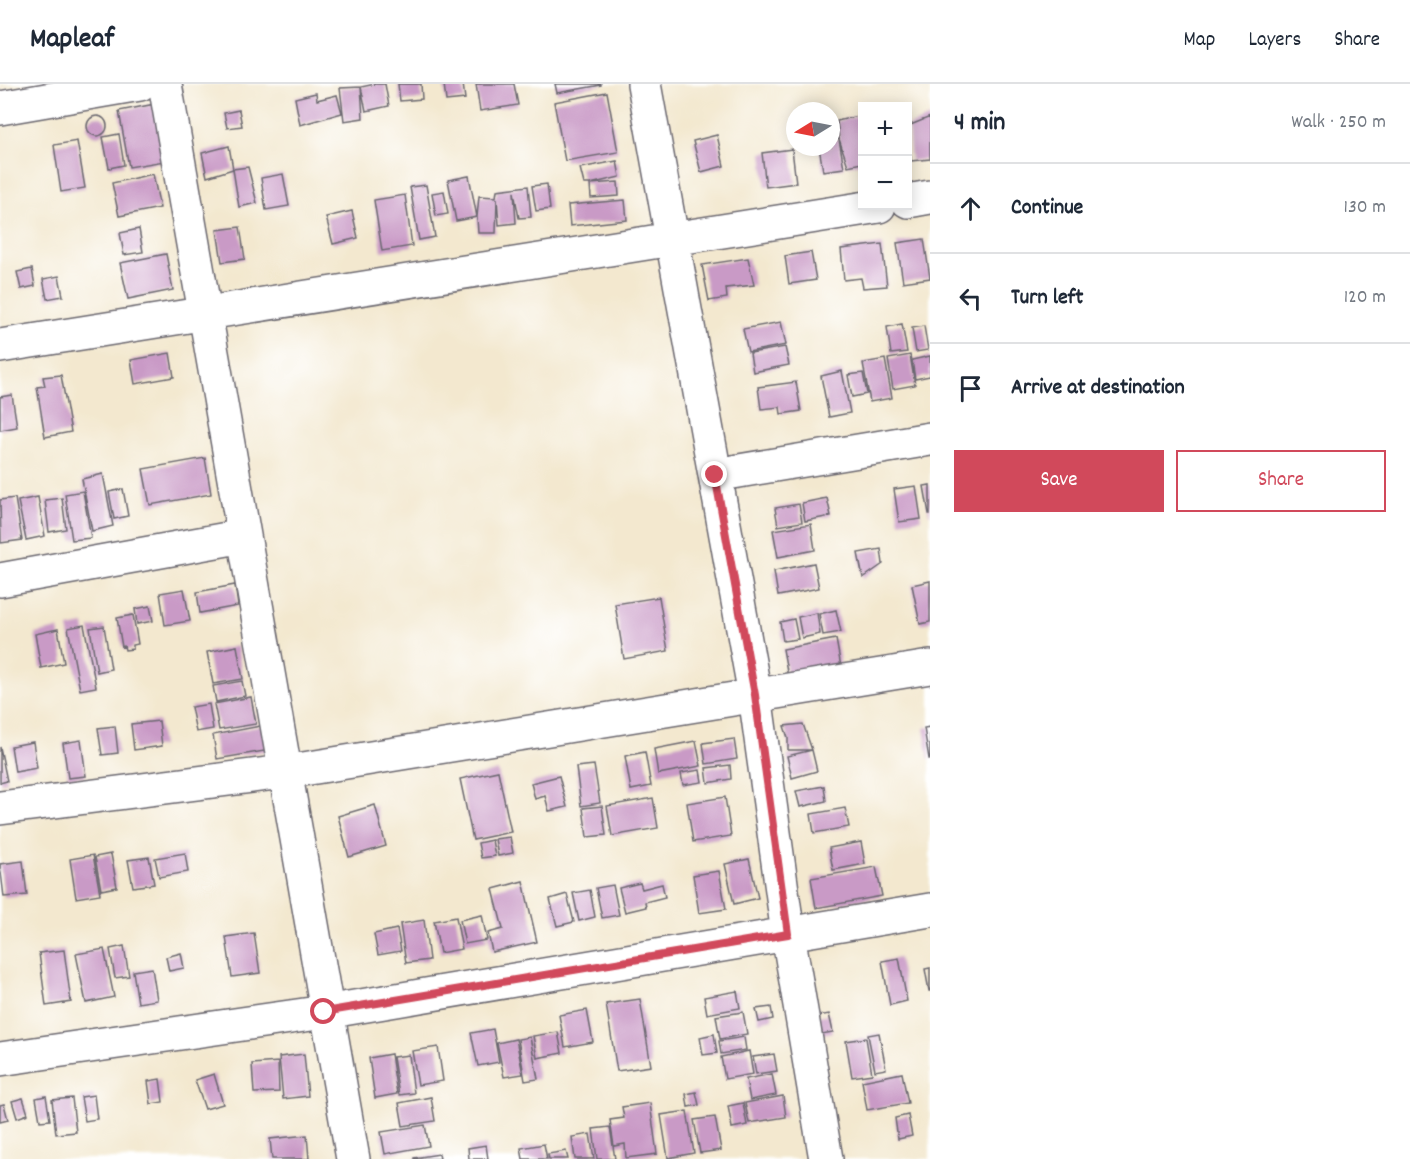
<!DOCTYPE html>
<html lang="en">
<head>
<meta charset="utf-8">
<style>
  body { margin:0; font-family:Dekko,sans-serif; background:#f6f6f7; color:#1f2937 }
  .controls { position:absolute; right:18px; top:18px; display:grid; overflow:hidden; border-radius:0px; box-shadow:0 3px 15px #0003 }
  .controls button { width:54px; height:54px; display:grid; place-items:center; padding:0; border:0; border-bottom:2px solid #e0e1e3; background:#fff; color:#1f2937; font:30px sans-serif }
  .compass { position:absolute; left:786px; top:18px; width:54px; height:54px; border-radius:50%; background:#fff; box-shadow:0 3px 15px #0003; rotate:260deg }
  .stop { position:absolute; width:18px; height:18px; margin:-14px; border:4px solid #d1495b; border-radius:50%; background:#fff }
  .stop.end { background:#d1495b; border-color:#fff; box-shadow:0 2px 6px #0008 }
  .list { margin:0; padding:0; list-style:none }
  h2 { display:flex; justify-content:space-between; align-items:center; height:78px; margin:0; padding:0 24px; font-size:26px }
  h2 small { font-size:20px; font-weight:400; color:#747a83 }
  .list li { display:grid; grid-template-columns:39px 1fr auto; gap:18px; align-items:center; box-sizing:border-box; height:90px; padding:0 24px; border-top:2px solid #e0e1e3 }
  .list b { display:block; font-size:22px; white-space:nowrap }
  .list em { font-size:20px; font-style:normal; color:#747a83 }
  .actions { display:flex; gap:12px; padding:18px 24px }
  .actions a { flex:1; padding:14px 0; border:2px solid #d1495b; border-radius:0px; text-align:center; font-size:21px; color:#d1495b }
  .actions .main { background:#d1495b; color:#fff }
  .icon { flex:none; width:33px; height:33px; fill:none; stroke:currentColor; stroke-width:2; stroke-linecap:round; stroke-linejoin:round }
  .map { position:relative; flex:none; width:930px; height:1075px; overflow:hidden }
  header { display:flex; align-items:center; gap:36px; box-sizing:border-box; height:84px; padding:0 30px; background:#fff; border-bottom:2px solid #e0e1e3 }
  header strong { font-size:28px }
  nav { display:flex; gap:33px; margin-inline-start:auto; font-size:21px }
  main { display:flex }
  aside { flex:1; background:#fff }
  .map>svg:first-child { display:block }
  .building { fill:#c99ac6 }
  .lines { fill:none; stroke-linecap:round; stroke-linejoin:round }
  .minor-casing { stroke:#6b676f; stroke-width:36 }
  .minor { stroke:#fff; stroke-width:33 }
  .route { stroke:#d1495b; stroke-width:8 }
</style>
</head>
<body>
<header>
<strong>Mapleaf</strong>
<nav><a>Map</a><a>Layers</a><a>Share</a></nav>
</header>
<main>
<div class="map">
<svg width="930" height="1075" viewBox="0 0 930 1075">
  <rect width="100%" height="100%" fill="#fff"/>
  <filter id="ink" filterUnits="userSpaceOnUse"><feTurbulence type="fractalNoise" baseFrequency=".0167" numOctaves="2"/><feDisplacementMap in="SourceGraphic" scale="12" xChannelSelector="R" yChannelSelector="G"/><feConvolveMatrix kernelMatrix="1 2 1 2 8 2 1 2 1" color-interpolation-filters="sRGB"/></filter>
  <filter id="wash" filterUnits="userSpaceOnUse"><feTurbulence type="fractalNoise" baseFrequency=".008" numOctaves="4" result="noise"/><feDisplacementMap in="SourceGraphic" scale="24" xChannelSelector="R" yChannelSelector="G"/><feGaussianBlur stdDeviation="1.35" result="paint"/><feColorMatrix in="noise" values="0 0 0 0 0 0 0 0 0 0 0 0 0 0 0 0 0 1.4 0 .05"/><feComposite in="paint" operator="in"/></filter>
  <g filter="url(#wash)">
    <rect width="100%" height="100%" fill="#f3e8cf"/>
    <g id="blocks">
      <path class="building" d="M 375,0 L 385,0 L 389,22 L 366,27 L 361,3 Z
        M 398,0 L 421,0 L 422,15 L 400,17 Z
        M 444,0 L 463,0 L 465,15 L 446,17 Z
        M 476,0 L 514,0 L 518,21 L 480,27 Z
        M 555,0 L 601,0 L 601,1 L 557,9 Z
        M 361,3 L 363,34 L 344,37 L 340,4 Z
        M 607,8 L 618,68 L 565,77 L 554,18 Z
        M 316,9 L 317,16 L 337,11 L 342,29 L 300,41 L 295,14 Z
        M 155,20 L 165,77 L 129,83 L 119,27 Z
        M 239,26 L 242,42 L 227,44 L 224,29 Z
        M 858,32 L 862,52 L 862,79 L 848,82 L 839,55 L 844,84 L 823,87 L 819,63 L 831,63 L 831,56 L 839,55 L 837,37 Z
        M87 42a10 10 0 1 1 20 0a10 10 0 1 1-20 0Z
        M 930,33 L 930,75 L 911,77 L 908,42 Z
        M 119,50 L 124,81 L 109,84 L 103,53 Z
        M 717,51 L 724,82 L 701,88 L 693,57 Z
        M 77,57 L 85,104 L 61,108 L 54,61 Z
        M 229,62 L 233,85 L 207,93 L 202,69 Z
        M 792,65 L 796,99 L 766,103 L 762,69 Z
        M 617,77 L 620,93 L 590,100 L 618,98 L 619,112 L 591,114 L 590,100 L 584,100 L 580,84 Z
        M 248,83 L 257,119 L 239,123 L 233,85 Z
        M 153,90 L 160,124 L 119,132 L 112,99 Z
        M 283,90 L 289,122 L 266,126 L 261,94 Z
        M 469,92 L 477,133 L 479,112 L 496,113 L 497,106 L 528,102 L 531,133 L 519,134 L 514,108 L 516,139 L 499,141 L 497,114 L 496,149 L 478,149 L 477,133 L 456,137 L 448,96 Z
        M 547,100 L 550,125 L 536,127 L 532,102 Z
        M 426,101 L 435,153 L 419,156 L 410,103 Z
        M 444,107 L 448,130 L 436,132 L 432,109 Z
        M 405,111 L 412,162 L 382,167 L 374,116 Z
        M 625,116 L 627,136 L 570,142 L 568,121 Z
        M 352,127 L 358,154 L 333,160 L 326,133 Z
        M 240,143 L 245,175 L 222,178 L 217,146 Z
        M 139,145 L 143,168 L 124,171 L 120,149 Z
        M 924,155 L 930,194 L 903,198 L 897,159 Z
        M 882,160 L 887,202 L 863,204 L 861,194 L 844,196 L 841,165 Z
        M 811,168 L 816,196 L 789,200 L 785,172 Z
        M 166,170 L 173,206 L 128,215 L 120,179 Z
        M 748,174 L 754,201 L 726,204 L 727,214 L 709,217 L 702,181 Z
        M 32,185 L 35,202 L 21,205 L 17,188 Z
        M 59,192 L 63,212 L 47,215 L 43,195 Z
        M 781,238 L 786,261 L 748,268 L 743,245 Z
        M 902,240 L 907,268 L 891,270 L 887,243 Z
        M 924,242 L 928,266 L 916,268 L 912,244 Z
        M 785,263 L 789,281 L 753,288 L 750,269 Z
        M 170,269 L 174,293 L 135,300 L 131,276 Z
        M 910,271 L 915,301 L 893,305 L 888,275 Z
        M 930,272 L 930,292 L 915,295 L 912,276 Z
        M 885,275 L 892,314 L 870,318 L 863,279 Z
        M 842,287 L 850,329 L 829,333 L 821,292 Z
        M 863,289 L 867,310 L 852,313 L 848,291 Z
        M 61,291 L 71,348 L 45,353 L 37,303 L 45,302 L 43,293 Z
        M 796,298 L 801,327 L 781,330 L 780,323 L 761,325 L 758,303 Z
        M 12,311 L 17,343 L 0,346 L 0,313 Z
        M 205,374 L 211,410 L 150,421 L 143,385 Z
        M 103,390 L 113,442 L 92,447 L 82,395 Z
        M 930,401 L 930,430 L 929,430 L 924,402 Z
        M 916,402 L 921,435 L 899,438 L 894,405 Z
        M 123,405 L 128,432 L 114,435 L 109,408 Z
        M 83,407 L 91,454 L 72,456 L 65,410 Z
        M 38,413 L 45,452 L 26,456 L 18,417 Z
        M 15,414 L 22,456 L 1,459 L 0,416 Z
        M 62,414 L 66,445 L 49,448 L 45,416 Z
        M 827,414 L 831,432 L 805,437 L 802,419 Z
        M 799,420 L 802,438 L 778,442 L 775,424 Z
        M 811,440 L 815,466 L 778,473 L 773,446 Z
        M 881,465 L 883,480 L 863,494 L 858,469 Z
        M 814,479 L 819,504 L 778,512 L 774,487 Z
        M 930,497 L 930,538 L 920,540 L 912,501 Z
        M 235,501 L 238,522 L 200,529 L 197,508 Z
        M 184,505 L 190,537 L 165,541 L 160,509 Z
        M 659,513 L 668,567 L 624,575 L 615,520 Z
        M 150,522 L 153,537 L 137,540 L 135,525 Z
        M 836,526 L 841,548 L 823,551 L 819,530 Z
        M 817,529 L 820,550 L 802,554 L 798,533 Z
        M 133,531 L 138,560 L 133,561 L 133,565 L 125,566 L 124,562 L 122,563 L 117,534 Z
        M 794,535 L 798,555 L 783,557 L 780,538 Z
        M 84,541 L 96,603 L 80,606 L 68,544 Z
        M 104,542 L 111,585 L 97,588 L 90,544 Z
        M 58,545 L 64,579 L 41,584 L 35,550 Z
        M 836,555 L 841,583 L 788,593 L 783,565 Z
        M 237,562 L 243,595 L 213,600 L 207,568 Z
        M 242,597 L 245,612 L 216,618 L 213,602 Z
        M 251,613 L 256,640 L 219,646 L 214,620 Z
        M 209,620 L 213,645 L 196,648 L 191,623 Z
        M 159,637 L 162,662 L 134,666 L 131,640 Z
        M 803,640 L 812,666 L 817,687 L 792,694 L 787,672 L 812,666 L 788,666 L 788,654 L 784,642 Z
        M 266,641 L 270,666 L 217,675 L 213,651 Z
        M 115,642 L 118,669 L 102,671 L 98,644 Z
        M 930,643 L 930,675 L 929,675 L 924,644 Z
        M 734,655 L 737,675 L 706,680 L 703,659 Z
        M 81,656 L 86,692 L 68,694 L 63,659 Z
        M 696,657 L 701,682 L 658,690 L 654,665 Z
        M 33,658 L 37,684 L 15,688 L 11,662 Z
        M 0,663 L 7,697 L 0,699 Z
        M 645,668 L 651,702 L 631,706 L 625,672 Z
        M 594,681 L 600,719 L 581,722 L 576,683 Z
        M 730,681 L 731,695 L 708,699 L 706,684 Z
        M 700,686 L 702,698 L 683,701 L 681,689 Z
        M 498,687 L 511,748 L 473,756 L 460,695 Z
        M 559,692 L 567,723 L 549,727 L 545,712 L 535,715 L 531,699 Z
        M 824,702 L 826,717 L 800,723 L 796,707 Z
        M 725,713 L 731,752 L 693,758 L 687,719 Z
        M 653,714 L 658,744 L 612,752 L 607,722 Z
        M 375,721 L 386,762 L 349,773 L 338,732 Z
        M 602,722 L 606,751 L 587,753 L 583,724 Z
        M 845,724 L 849,743 L 814,749 L 811,730 Z
        M 510,753 L 513,769 L 498,772 L 495,755 Z
        M 492,756 L 495,772 L 481,774 L 478,759 Z
        M 861,758 L 865,780 L 833,786 L 829,764 Z
        M 185,769 L 188,788 L 159,793 L 155,774 Z
        M 111,770 L 117,803 L 101,806 L 95,773 Z
        M 93,771 L 100,810 L 76,814 L 70,775 Z
        M 149,773 L 154,800 L 133,803 L 128,776 Z
        M 749,775 L 758,814 L 734,820 L 725,780 Z
        M 23,777 L 27,811 L 4,813 L 0,780 Z
        M 876,783 L 882,812 L 816,824 L 811,794 Z
        M 719,787 L 726,825 L 699,829 L 693,791 Z
        M 523,797 L 537,858 L 492,868 L 488,849 L 503,845 L 493,805 Z
        M 640,799 L 642,805 L 662,800 L 665,813 L 645,818 L 646,823 L 625,828 L 619,804 Z
        M 613,801 L 619,831 L 602,834 L 596,804 Z
        M 590,806 L 595,833 L 579,837 L 573,809 Z
        M 567,810 L 574,838 L 557,842 L 550,815 Z
        M 482,831 L 487,856 L 465,860 L 460,836 Z
        M 456,833 L 462,865 L 440,869 L 434,837 Z
        M 424,836 L 429,876 L 406,879 L 400,840 Z
        M 397,845 L 401,867 L 378,871 L 374,850 Z
        M 254,849 L 260,889 L 232,893 L 226,853 Z
        M 124,862 L 129,892 L 115,894 L 110,865 Z
        M 104,865 L 114,913 L 86,919 L 76,870 Z
        M 64,866 L 71,918 L 46,922 L 39,869 Z
        M 181,869 L 184,884 L 169,887 L 166,873 Z
        M 899,874 L 907,917 L 890,921 L 882,877 Z
        M 152,884 L 157,916 L 138,919 L 133,887 Z
        M 930,884 L 930,907 L 929,907 L 925,885 Z
        M 737,907 L 740,924 L 707,930 L 704,913 Z
        M 640,915 L 651,982 L 617,987 L 606,920 Z
        M 771,923 L 773,935 L 759,938 L 756,925 Z
        M 587,926 L 593,958 L 565,963 L 559,931 Z
        M 743,928 L 747,950 L 720,955 L 716,932 Z
        M 829,930 L 833,948 L 822,950 L 818,932 Z
        M 493,945 L 499,978 L 478,982 L 471,949 Z
        M 558,948 L 562,969 L 537,974 L 533,952 Z
        M 879,949 L 886,985 L 875,987 L 868,951 Z
        M 714,950 L 717,969 L 703,971 L 700,953 Z
        M 530,953 L 538,995 L 525,997 L 518,955 Z
        M 744,953 L 746,966 L 721,970 L 719,957 Z
        M 866,954 L 872,990 L 852,993 L 846,957 Z
        M 516,955 L 523,990 L 504,993 L 497,959 Z
        M 438,963 L 443,997 L 418,1001 L 412,967 Z
        M 749,967 L 753,990 L 725,995 L 721,973 Z
        M 304,970 L 308,1012 L 283,1015 L 279,973 Z
        M 391,970 L 397,1010 L 375,1014 L 369,974 Z
        M 774,970 L 777,987 L 756,990 L 753,973 Z
        M 409,971 L 414,1009 L 399,1011 L 393,973 Z
        M 278,978 L 279,1008 L 254,1009 L 252,980 Z
        M 902,989 L 908,1019 L 867,1026 L 862,997 Z
        M 214,990 L 223,1020 L 205,1025 L 195,996 Z
        M 772,990 L 776,1011 L 750,1016 L 746,995 Z
        M 160,995 L 163,1018 L 151,1020 L 148,997 Z
        M 696,1008 L 699,1021 L 688,1023 L 686,1010 Z
        M 94,1011 L 97,1035 L 85,1037 L 81,1013 Z
        M 46,1012 L 50,1036 L 40,1037 L 36,1014 Z
        M 783,1012 L 786,1033 L 749,1039 L 745,1019 Z
        M 431,1013 L 435,1037 L 403,1042 L 399,1019 Z
        M 23,1014 L 28,1030 L 17,1034 L 12,1017 Z
        M 72,1014 L 76,1048 L 56,1050 L 52,1016 Z
        M 650,1019 L 657,1070 L 626,1074 L 625,1060 L 614,1062 L 610,1036 L 624,1034 L 622,1023 Z
        M 743,1019 L 747,1041 L 732,1044 L 728,1022 Z
        M 4,1020 L 8,1036 L 0,1038 L 0,1021 Z
        M 687,1027 L 694,1069 L 668,1074 L 661,1031 Z
        M 908,1031 L 912,1052 L 898,1055 L 895,1034 Z
        M 715,1033 L 721,1066 L 700,1069 L 694,1036 Z
        M 425,1041 L 429,1062 L 385,1070 L 381,1048 Z
        M 610,1043 L 615,1075 L 597,1075 L 593,1045 Z
        M 590,1050 L 594,1075 L 575,1075 L 572,1053 Z
        M 307,1051 L 309,1075 L 272,1075 L 270,1055 Z
        M 544,1060 L 547,1075 L 523,1075 L 521,1064 Z
        M 486,1061 L 488,1075 L 469,1075 L 468,1064 Z
        M 566,1067 L 568,1075 L 549,1075 L 548,1070 Z
        M 439,1070 L 440,1075 L 414,1075 L 414,1074 Z"/>
    </g>
  </g>
  <g filter="url(#ink)">
    <use href="#blocks" fill-opacity="0" stroke="#6b676f" stroke-width="1.5"/>
    <g class="lines">
      <defs>
        <path id="minor" d="M 165,0 L 353,1075
          M 644,0 L 755,611 L 788,850 L 826,1075
          M 0,24 L 140,0
          M 908,117 L 930,113
          M 0,262 L 879,122
          M 715,391 L 930,355
          M 0,496 L 244,452
          M 0,724 L 291,687 L 930,583
          M 0,975 L 325,928 L 930,826"/>
      </defs>
      <use href="#minor" class="minor-casing"/>
      <use href="#minor" class="minor"/>
    </g>
  </g>
  <g class="lines" filter="url(#ink)">
    <path class="route" d="M 324,928 L 788,850 L 755,611 L 715,391"/>
  </g>
</svg>
<div class="controls">
<button>+</button>
<button>−</button>
</div>
<svg class="compass" viewBox="-18 -18 36 36"><path d="M0-13l5 13h-10z" fill="#e53935"/><path d="M0 13l5-13h-10z" fill="#747a83"/></svg>
<div class="stop" style="left:324px;top:928px"></div>
<div class="stop end" style="left:715px;top:391px"></div>
</div>
<aside>
<h2>4 min<small>Walk · 250 m</small></h2>
<ul class="list">
<li><svg class="icon" aria-label="ahead" viewBox="0 0 24 24"><path d="M12 20V5M6 11l6-6 6 6"/></svg><div><b>Continue</b></div><em>130 m</em></li>
<li><svg class="icon" aria-label="left" viewBox="0 0 24 24"><path d="M17 20v-9H6M10 6l-5 5 5 5"/></svg><div><b>Turn left</b></div><em>120 m</em></li>
<li><svg class="icon" aria-label="arrive" viewBox="0 0 24 24"><path d="M6 21V4h12l-3 4 3 4H6"/></svg><div><b>Arrive at destination</b></div></li>
</ul>
<div class="actions"><a class="main">Save</a><a>Share</a></div>
</aside>
</main>
</body>
</html>
